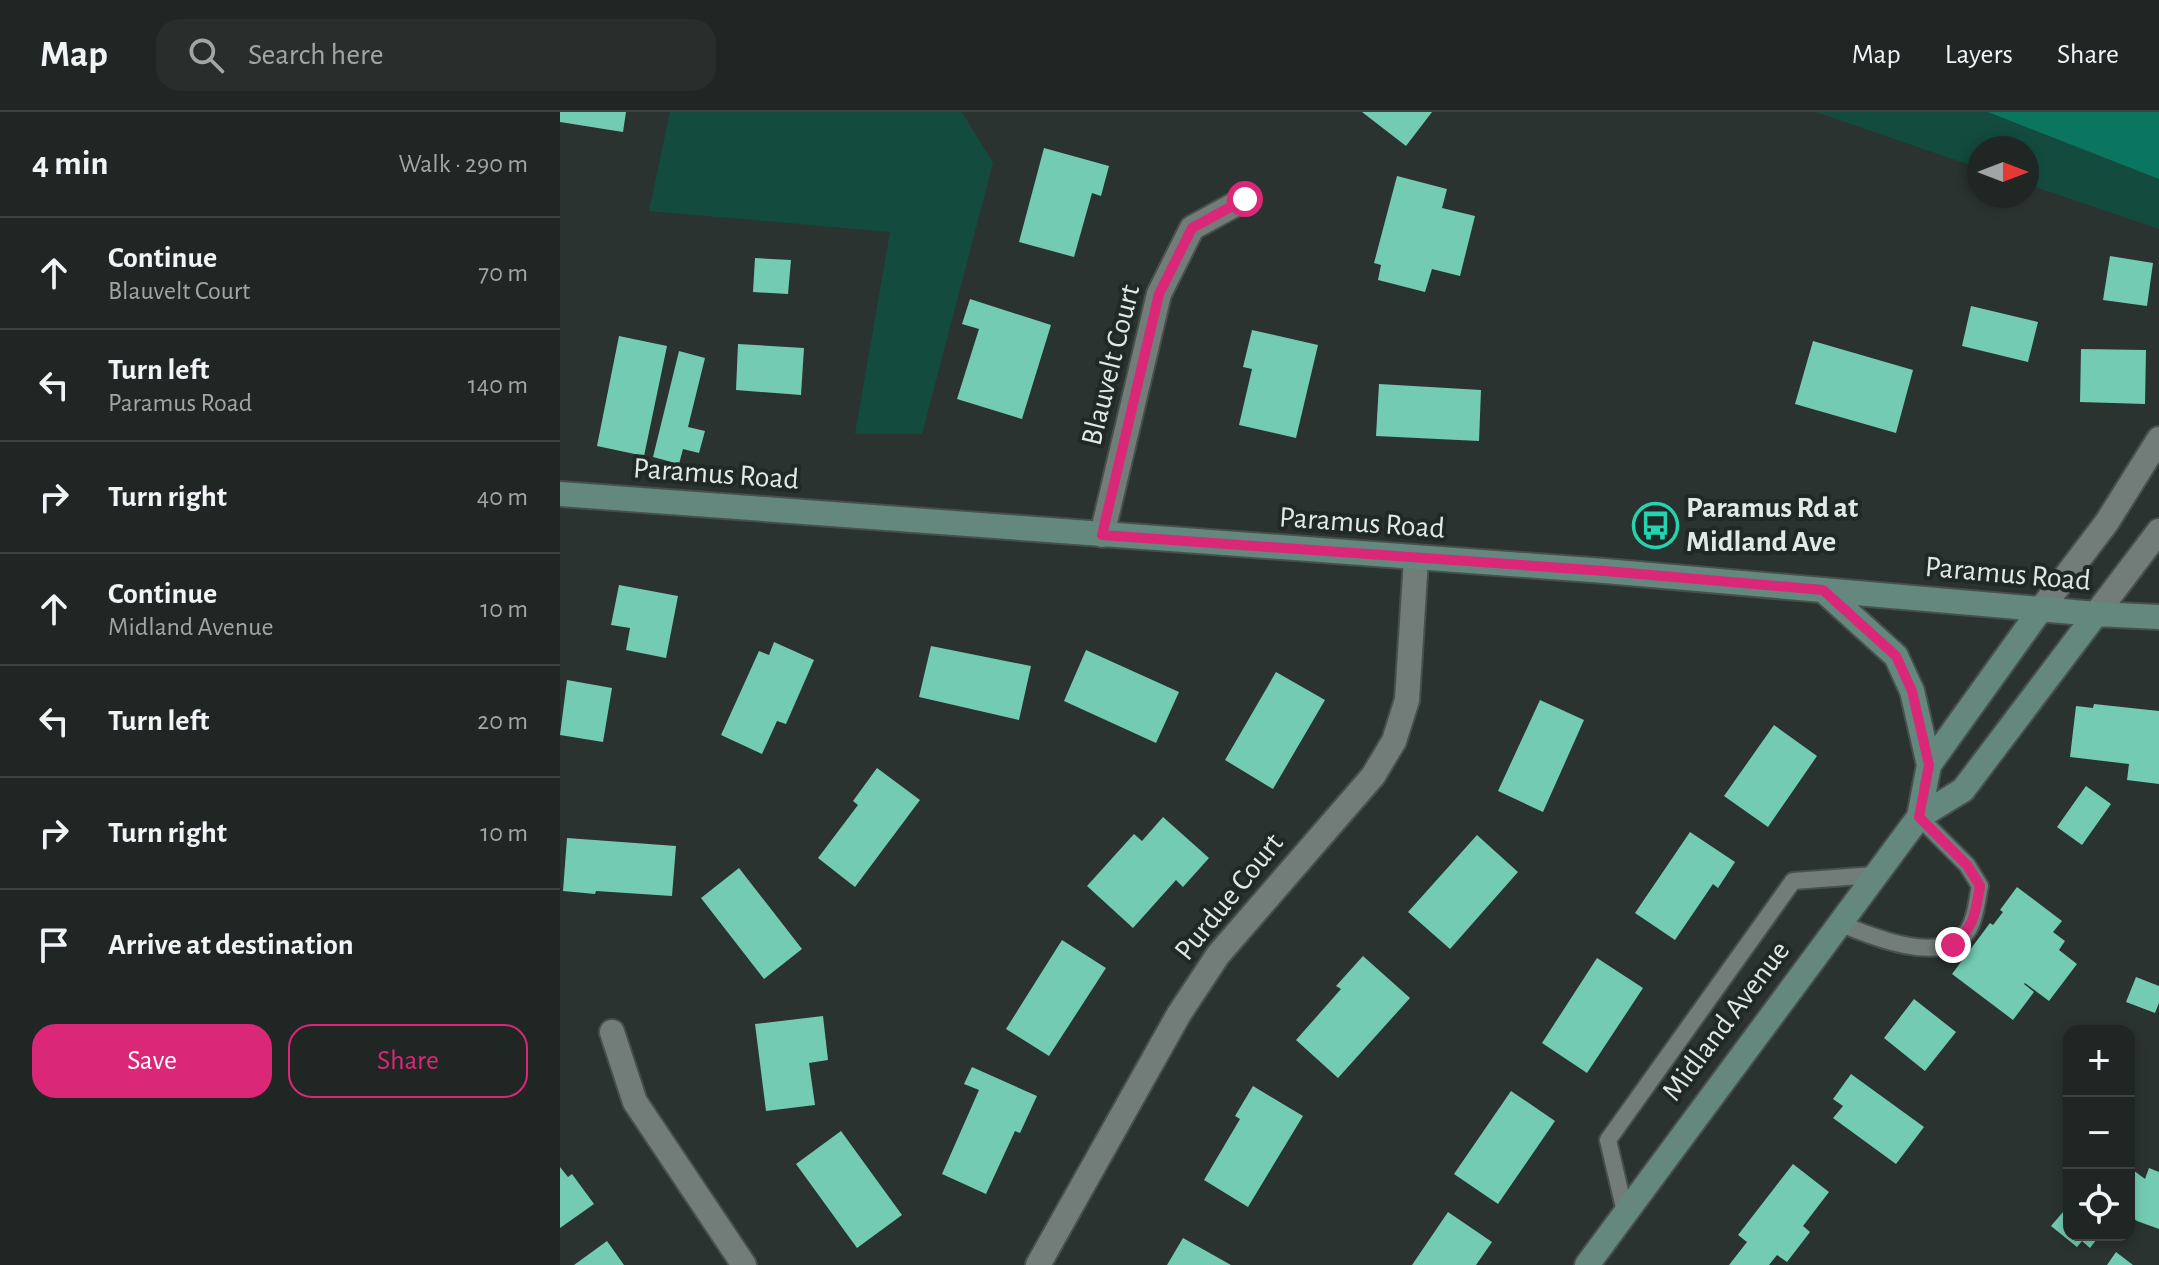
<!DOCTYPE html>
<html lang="en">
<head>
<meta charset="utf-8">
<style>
  body { margin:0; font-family:"Alegreya Sans",sans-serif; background:#282e2c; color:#f1f3f6 }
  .controls { position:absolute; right:24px; bottom:24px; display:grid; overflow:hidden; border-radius:16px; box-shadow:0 4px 12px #0003 }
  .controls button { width:72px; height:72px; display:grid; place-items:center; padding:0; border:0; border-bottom:2px solid #3d4341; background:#202624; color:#f1f3f6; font:40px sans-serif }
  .compass { position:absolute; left:1407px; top:24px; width:72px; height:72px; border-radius:50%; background:#202624; box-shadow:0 4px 12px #0003; rotate:90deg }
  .stop { position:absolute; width:24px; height:24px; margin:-18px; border:6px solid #db2777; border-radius:50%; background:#fff }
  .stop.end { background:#db2777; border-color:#fff; box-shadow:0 2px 8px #0008 }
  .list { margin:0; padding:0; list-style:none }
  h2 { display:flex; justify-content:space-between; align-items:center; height:104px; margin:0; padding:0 32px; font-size:34px }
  h2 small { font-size:26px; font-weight:400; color:#a2a5a6 }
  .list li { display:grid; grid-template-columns:52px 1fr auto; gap:24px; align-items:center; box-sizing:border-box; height:112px; padding:0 32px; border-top:2px solid #3d4341 }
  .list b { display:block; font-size:30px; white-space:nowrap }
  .list p { margin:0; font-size:26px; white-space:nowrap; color:#a2a5a6 }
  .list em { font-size:26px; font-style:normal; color:#a2a5a6 }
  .actions { display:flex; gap:16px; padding:24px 32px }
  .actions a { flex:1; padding:18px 0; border:2px solid #db2777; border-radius:24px; text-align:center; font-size:28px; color:#db2777 }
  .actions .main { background:#db2777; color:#fff }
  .icon { flex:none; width:44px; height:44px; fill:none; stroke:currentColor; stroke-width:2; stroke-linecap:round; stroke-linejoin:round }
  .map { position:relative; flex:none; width:1599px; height:1153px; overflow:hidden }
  header { display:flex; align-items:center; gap:48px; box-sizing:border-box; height:112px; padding:0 40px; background:#202624; border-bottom:2px solid #3d4341 }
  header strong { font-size:38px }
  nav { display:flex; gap:44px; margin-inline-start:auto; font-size:28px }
  .search { width:560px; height:72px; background:#282e2c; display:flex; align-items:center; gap:20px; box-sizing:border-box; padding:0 28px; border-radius:24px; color:#a2a5a6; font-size:30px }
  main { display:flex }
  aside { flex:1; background:#202624 }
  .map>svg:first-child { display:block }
  .green { fill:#134c3f }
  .water { fill:#0b7660 }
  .building { fill:#73ccb2 }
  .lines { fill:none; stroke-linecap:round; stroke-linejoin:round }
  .lane-casing { stroke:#48504e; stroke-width:20 }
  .street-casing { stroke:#48504e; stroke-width:28 }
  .secondary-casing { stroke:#48504e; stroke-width:28 }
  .lane { stroke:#727c79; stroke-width:16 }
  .street { stroke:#727c79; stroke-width:24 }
  .secondary { stroke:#64887e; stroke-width:24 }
  .route { stroke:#db2777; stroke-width:10 }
  .labels { text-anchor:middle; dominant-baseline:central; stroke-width:8; stroke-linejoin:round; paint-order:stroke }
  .street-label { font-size:30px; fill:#e2e8e6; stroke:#202926 }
  .poi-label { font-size:30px; font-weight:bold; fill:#e2e8e6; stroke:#202926; text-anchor:start }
</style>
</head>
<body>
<header>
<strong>Map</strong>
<div class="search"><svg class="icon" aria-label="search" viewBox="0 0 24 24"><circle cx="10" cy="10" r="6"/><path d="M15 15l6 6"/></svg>Search here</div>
<nav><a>Map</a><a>Layers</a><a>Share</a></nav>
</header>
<main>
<aside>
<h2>4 min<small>Walk · 290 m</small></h2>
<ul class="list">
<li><svg class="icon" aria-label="ahead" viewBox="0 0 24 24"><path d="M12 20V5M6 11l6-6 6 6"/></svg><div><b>Continue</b><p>Blauvelt Court</p></div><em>70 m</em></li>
<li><svg class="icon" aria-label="left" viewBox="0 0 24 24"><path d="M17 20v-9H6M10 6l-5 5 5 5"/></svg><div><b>Turn left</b><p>Paramus Road</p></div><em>140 m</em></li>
<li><svg class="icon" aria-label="right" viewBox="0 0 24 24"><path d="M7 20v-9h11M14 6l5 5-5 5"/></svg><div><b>Turn right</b></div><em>40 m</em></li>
<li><svg class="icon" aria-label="ahead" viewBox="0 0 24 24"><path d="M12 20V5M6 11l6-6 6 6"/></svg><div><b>Continue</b><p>Midland Avenue</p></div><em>10 m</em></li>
<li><svg class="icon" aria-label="left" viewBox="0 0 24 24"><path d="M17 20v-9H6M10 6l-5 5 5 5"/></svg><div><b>Turn left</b></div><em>20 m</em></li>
<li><svg class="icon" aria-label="right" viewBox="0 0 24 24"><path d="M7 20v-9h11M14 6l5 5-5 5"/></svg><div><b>Turn right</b></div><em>10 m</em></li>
<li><svg class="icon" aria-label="arrive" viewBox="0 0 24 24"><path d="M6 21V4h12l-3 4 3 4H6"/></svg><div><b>Arrive at destination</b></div></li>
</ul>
<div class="actions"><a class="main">Save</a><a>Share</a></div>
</aside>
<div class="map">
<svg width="1599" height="1153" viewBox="0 0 1599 1153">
  <rect width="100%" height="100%" fill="#2a3330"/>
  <path class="green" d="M 110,0 L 402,0 L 433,51 L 362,322 L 295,322 L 330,120 L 89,99 Z
    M 1256,0 L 1599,0 L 1599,117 L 1467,72 L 1467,36 L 1419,36 L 1419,56 Z"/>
  <path class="water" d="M 1428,0 L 1599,0 L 1599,67 Z"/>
  <path class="building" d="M 0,0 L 66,0 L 63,20 L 0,10 Z
    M 802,0 L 872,0 L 846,34 Z
    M 484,36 L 549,54 L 541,84 L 532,81 L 514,145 L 459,130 Z
    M 837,64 L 887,77 L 882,96 L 915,104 L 900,164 L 872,157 L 865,180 L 818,168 L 821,153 L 814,151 Z
    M 1550,144 L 1593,151 L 1587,194 L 1543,188 Z
    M 195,146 L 231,148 L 228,182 L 193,180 Z
    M 410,187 L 491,213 L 462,307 L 397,287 L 419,217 L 402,212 Z
    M 1411,194 L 1478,210 L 1468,250 L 1402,234 Z
    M 692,218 L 758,233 L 736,326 L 679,313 L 692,257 L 683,255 Z
    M 59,224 L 107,234 L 84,344 L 37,334 Z
    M 1253,229 L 1353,258 L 1336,321 L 1235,292 Z
    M 178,232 L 244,236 L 241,283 L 176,278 Z
    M 1521,237 L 1586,238 L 1585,292 L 1520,290 Z
    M 119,239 L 145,246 L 128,315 L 145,319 L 139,341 L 123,337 L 119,352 L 93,345 Z
    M 819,272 L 921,278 L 919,329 L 816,324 Z
    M 59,473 L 118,484 L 106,546 L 66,538 L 70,516 L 51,513 Z
    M 214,530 L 254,548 L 226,612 L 217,609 L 202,642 L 161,623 L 199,539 L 209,543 Z
    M 371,534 L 471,554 L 459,608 L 359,585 Z
    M 526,538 L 619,580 L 596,631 L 504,589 Z
    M 716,560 L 765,588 L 713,677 L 665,648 Z
    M 7,568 L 52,576 L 43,630 L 0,623 Z
    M 980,588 L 1024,608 L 983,700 L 938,679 Z
    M 1534,592 L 1599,599 L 1599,672 L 1567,668 L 1569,652 L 1510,645 L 1516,594 L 1533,596 Z
    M 1214,613 L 1257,644 L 1208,715 L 1164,684 Z
    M 317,656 L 360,688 L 295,775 L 258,746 L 298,693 L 293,689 Z
    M 1526,674 L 1551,692 L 1522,733 L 1497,715 Z
    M 603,705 L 649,746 L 623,775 L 616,768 L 573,816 L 527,774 L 574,722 L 582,729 Z
    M 1130,720 L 1175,750 L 1158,776 L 1153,772 L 1115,828 L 1075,801 Z
    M 917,723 L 958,760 L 890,837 L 848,800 Z
    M 7,726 L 116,734 L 112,784 L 36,779 L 35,782 L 3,779 Z
    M 179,756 L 242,837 L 204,867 L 141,786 Z
    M 1457,775 L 1502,809 L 1493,820 L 1505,829 L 1499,838 L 1517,852 L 1489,889 L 1465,871 L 1464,872 L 1474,880 L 1453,908 L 1392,862 L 1430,811 L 1433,813 L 1443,800 L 1440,798 Z
    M 502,828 L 546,856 L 489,944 L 446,917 Z
    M 803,844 L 850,886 L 778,966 L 736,928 L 781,877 L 776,874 Z
    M 1037,846 L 1083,876 L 1027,961 L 982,931 Z
    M 1576,865 L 1599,874 L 1599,891 L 1595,901 L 1566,890 Z
    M 1354,887 L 1396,920 L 1365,959 L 1324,926 Z
    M 263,904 L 268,948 L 249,951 L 255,993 L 206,999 L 195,912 Z
    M 412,955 L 477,984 L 460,1021 L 455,1019 L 426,1082 L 382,1062 L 419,978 L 404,972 Z
    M 1291,962 L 1364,1015 L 1336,1052 L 1273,1006 L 1283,994 L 1273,987 Z
    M 693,974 L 743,1004 L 688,1095 L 644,1068 L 680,1007 L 675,1004 Z
    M 951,979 L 995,1009 L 938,1092 L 894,1062 Z
    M 281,1019 L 342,1103 L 297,1136 L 236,1052 Z
    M 1233,1052 L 1269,1080 L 1243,1114 L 1250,1120 L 1227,1150 L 1217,1143 L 1209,1153 L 1169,1153 L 1187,1130 L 1178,1123 Z
    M 0,1055 L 8,1065 L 12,1062 L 34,1092 L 0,1116 Z
    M 1569,1055 L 1585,1067 L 1589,1056 L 1599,1060 L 1599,1117 L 1577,1109 L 1569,1103 Z
    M 1509,1093 L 1509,1123 L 1540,1123 L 1530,1136 L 1522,1129 L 1517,1135 L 1491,1114 Z
    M 888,1100 L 932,1130 L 916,1153 L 852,1153 Z
    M 623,1126 L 671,1153 L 607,1153 Z
    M 47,1129 L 64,1153 L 14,1153 Z
    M 1556,1140 L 1573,1153 L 1547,1153 Z"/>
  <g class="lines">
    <defs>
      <path id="lane" d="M 1279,811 C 1310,824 1385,856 1409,817 C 1416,805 1417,788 1420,774 L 1407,753 L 1359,705
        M 1065,1100 L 1048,1028 L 1233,769 L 1315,763"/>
      <path id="street" d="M 542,423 L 599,182 L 632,116 L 685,87
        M 1481,497 L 1547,410 L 1599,327
        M 1536,502 L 1599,419
        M 52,920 L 75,990 L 184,1153
        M 478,1153 L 619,902 L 658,843 L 813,664 L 834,629 L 847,588 L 856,447"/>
      <path id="secondary" d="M 0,382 L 1045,459 L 1536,502 L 1599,505
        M 1263,478 L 1336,544 L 1352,579 L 1369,653
        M 1359,705 L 1369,653 L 1481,497
        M 1027,1153 L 1359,705 L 1403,678 L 1536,502"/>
    </defs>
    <use href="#lane" class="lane-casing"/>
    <use href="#street" class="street-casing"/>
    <use href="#secondary" class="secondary-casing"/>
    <use href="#lane" class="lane"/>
    <use href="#street" class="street"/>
    <use href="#secondary" class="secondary"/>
  </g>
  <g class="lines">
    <path class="route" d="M 685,87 L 632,116 L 599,182 L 542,423 L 1045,459 L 1263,478 L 1336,544 L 1352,579 L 1369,653 L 1359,705 L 1407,753 L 1420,774 C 1415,802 1415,813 1393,833"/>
  </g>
  <defs>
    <symbol id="bus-ring" viewBox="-11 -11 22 22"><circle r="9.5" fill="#202926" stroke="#22d5af" stroke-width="1.5"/><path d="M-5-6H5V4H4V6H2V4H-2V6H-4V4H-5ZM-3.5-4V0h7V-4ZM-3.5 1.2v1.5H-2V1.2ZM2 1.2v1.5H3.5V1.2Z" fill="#22d5af"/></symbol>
  </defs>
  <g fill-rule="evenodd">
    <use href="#bus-ring" x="1070" y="388" width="51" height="51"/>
  </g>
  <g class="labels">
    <g class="street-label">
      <text transform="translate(551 253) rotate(-76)">Blauvelt Court</text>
      <text transform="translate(156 362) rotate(4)">Paramus Road</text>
      <text transform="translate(802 411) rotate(4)">Paramus Road</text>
      <text transform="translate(1448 462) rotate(5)">Paramus Road</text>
      <text transform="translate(669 785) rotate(-51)">Purdue Court</text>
      <text transform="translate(1166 909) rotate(-53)">Midland Avenue</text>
    </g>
    <g class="poi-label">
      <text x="1126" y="396">Paramus Rd at<tspan x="1126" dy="34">Midland Ave</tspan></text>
    </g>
  </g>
</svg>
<div class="controls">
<button>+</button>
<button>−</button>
<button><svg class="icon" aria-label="locate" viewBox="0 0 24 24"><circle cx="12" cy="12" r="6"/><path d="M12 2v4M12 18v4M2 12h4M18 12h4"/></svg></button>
</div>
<svg class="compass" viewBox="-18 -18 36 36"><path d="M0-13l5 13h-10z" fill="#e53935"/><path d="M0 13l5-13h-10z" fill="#a2a5a6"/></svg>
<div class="stop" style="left:685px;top:87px"></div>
<div class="stop end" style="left:1393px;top:833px"></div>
</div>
</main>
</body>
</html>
